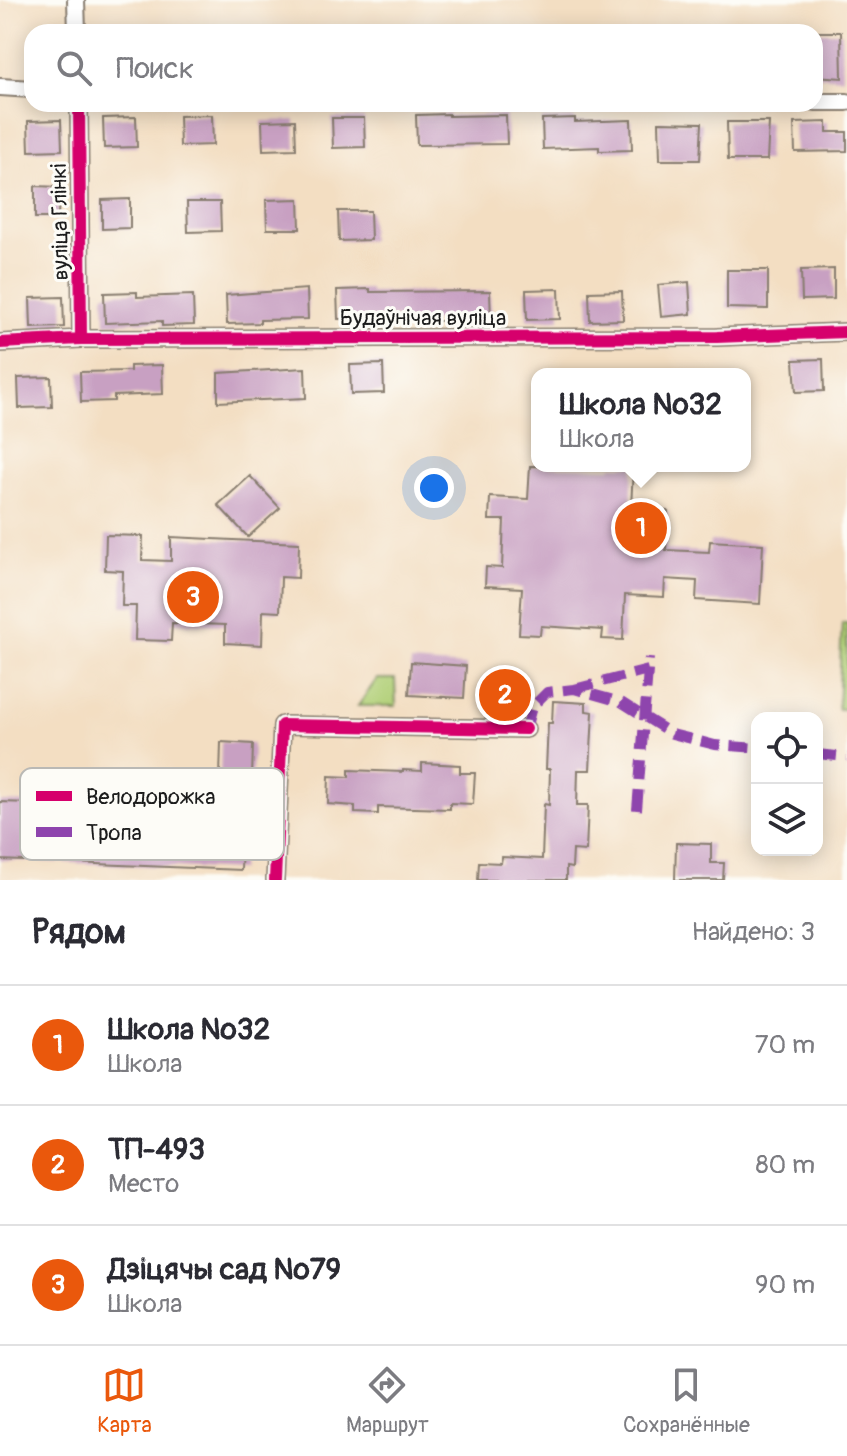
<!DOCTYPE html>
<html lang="ru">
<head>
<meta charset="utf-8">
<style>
  body { margin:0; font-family:Pangolin,sans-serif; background:#f7f7f7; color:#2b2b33 }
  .controls { position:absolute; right:24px; bottom:24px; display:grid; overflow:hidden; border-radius:16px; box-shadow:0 4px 20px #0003 }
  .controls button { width:72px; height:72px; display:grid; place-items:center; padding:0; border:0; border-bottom:2px solid #e1e1e2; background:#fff; color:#2b2b33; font:40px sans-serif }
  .you { position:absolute; left:434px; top:488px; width:28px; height:28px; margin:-20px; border:6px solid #fff; border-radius:50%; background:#1a73e8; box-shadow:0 0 0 12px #1a73e833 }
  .badge { display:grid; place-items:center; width:52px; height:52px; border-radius:50%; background:#ea580c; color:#fff; font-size:26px; font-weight:700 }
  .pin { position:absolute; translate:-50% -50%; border:4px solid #fff; box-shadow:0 2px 8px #0006 }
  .popup { position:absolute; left:531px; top:368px; width:220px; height:104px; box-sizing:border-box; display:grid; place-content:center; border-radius:16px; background:#fff; filter:drop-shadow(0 2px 6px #0005); font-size:26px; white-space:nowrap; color:#7c7c81 }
  .popup b { font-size:30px; color:#2b2b33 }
  .popup::after { content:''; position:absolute; left:50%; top:100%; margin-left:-16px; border:16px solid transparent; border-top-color:#fff }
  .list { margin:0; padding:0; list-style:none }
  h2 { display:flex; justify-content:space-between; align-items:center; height:104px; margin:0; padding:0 32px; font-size:34px }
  h2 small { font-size:26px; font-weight:400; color:#7c7c81 }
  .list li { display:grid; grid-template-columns:52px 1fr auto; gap:24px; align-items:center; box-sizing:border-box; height:120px; padding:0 32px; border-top:2px solid #e1e1e2 }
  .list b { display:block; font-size:30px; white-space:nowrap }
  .list p { margin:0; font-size:26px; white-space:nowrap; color:#7c7c81 }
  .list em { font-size:26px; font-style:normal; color:#7c7c81 }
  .icon { flex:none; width:44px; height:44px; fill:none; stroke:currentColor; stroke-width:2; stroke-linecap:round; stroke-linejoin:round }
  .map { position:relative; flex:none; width:847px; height:880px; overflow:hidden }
  .search { position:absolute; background:#fff; box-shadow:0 4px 20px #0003; left:24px; right:24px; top:24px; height:88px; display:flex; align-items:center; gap:20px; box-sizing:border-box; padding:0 28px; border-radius:24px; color:#7c7c81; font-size:30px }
  .sheet { height:464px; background:#fff }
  nav { display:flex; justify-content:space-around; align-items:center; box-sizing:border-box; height:112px; border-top:2px solid #e1e1e2; background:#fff; font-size:22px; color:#7c7c81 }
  nav a { display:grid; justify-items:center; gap:4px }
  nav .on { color:#ea580c }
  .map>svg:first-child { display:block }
  .green { fill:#b0cf76; stroke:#667649; stroke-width:2 }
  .building { fill:#c8a0c2 }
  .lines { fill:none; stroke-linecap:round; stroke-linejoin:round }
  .minor-casing { stroke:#887d6f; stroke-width:20 }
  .minor { stroke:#fff; stroke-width:16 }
  .quiet { stroke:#8e44ad; stroke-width:10; stroke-dasharray:20 10; stroke-linecap:butt }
  .cycleway-casing { stroke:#fdfcf7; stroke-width:17 }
  .cycleway { stroke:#d6006c; stroke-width:12 }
  .labels { text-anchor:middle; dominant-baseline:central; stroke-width:6; stroke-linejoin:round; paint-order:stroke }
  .street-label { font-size:22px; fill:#1c1c1c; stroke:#fdfcf7 }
  .key { fill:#fdfcf7; stroke:#bab9b5; stroke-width:2 }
  .key-label { font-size:22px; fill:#1c1c1c }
</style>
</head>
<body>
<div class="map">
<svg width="847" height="880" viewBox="0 0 847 880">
  <rect width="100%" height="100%" fill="#fdfcf7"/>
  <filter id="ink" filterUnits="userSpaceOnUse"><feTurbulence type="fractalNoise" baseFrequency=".0125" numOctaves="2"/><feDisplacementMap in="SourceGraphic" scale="16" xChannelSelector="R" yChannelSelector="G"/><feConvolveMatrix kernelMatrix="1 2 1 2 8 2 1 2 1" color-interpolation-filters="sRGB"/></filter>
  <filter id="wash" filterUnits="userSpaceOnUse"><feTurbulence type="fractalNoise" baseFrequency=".006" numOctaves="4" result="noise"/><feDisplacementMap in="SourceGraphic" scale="32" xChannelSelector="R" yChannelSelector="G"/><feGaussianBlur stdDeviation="1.8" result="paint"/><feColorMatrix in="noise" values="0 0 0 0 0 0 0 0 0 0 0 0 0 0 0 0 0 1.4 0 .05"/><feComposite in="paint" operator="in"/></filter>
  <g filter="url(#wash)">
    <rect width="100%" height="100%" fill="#f3dec2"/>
    <path class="green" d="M 842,623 L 847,623 L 847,709 L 838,709 Z
      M 377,679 L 395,679 L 396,706 L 358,706 Z"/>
    <g id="blocks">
      <path class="building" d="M 815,32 L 841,32 L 842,78 L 815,76 Z
        M 449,114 L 449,116 L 506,115 L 507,144 L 417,145 L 416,115 Z
        M 212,115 L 213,145 L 180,146 L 179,116 Z
        M 136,117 L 137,147 L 104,148 L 103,118 Z
        M 332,118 L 364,118 L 365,147 L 333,148 Z
        M 575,118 L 575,122 L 631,120 L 632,150 L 599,151 L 599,147 L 543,149 L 542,119 Z
        M 61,120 L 62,150 L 29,151 L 28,121 Z
        M 295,120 L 296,149 L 263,150 L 262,121 Z
        M 659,122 L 702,123 L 700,160 L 660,160 Z
        M 727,122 L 769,122 L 767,160 L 728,160 Z
        M 827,122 L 827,132 L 847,132 L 847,151 L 795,152 L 794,123 Z
        M 35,186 L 59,187 L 58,218 L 35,218 Z
        M 130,199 L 130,228 L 102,229 L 102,200 Z
        M 299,199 L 300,229 L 267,229 L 266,200 Z
        M 187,202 L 220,202 L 221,231 L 188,232 Z
        M 338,211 L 370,211 L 371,240 L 339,241 Z
        M 834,269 L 834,299 L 802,300 L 801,270 Z
        M 727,270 L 768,270 L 768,309 L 727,308 Z
        M 689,282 L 691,314 L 661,317 L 658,285 Z
        M 307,289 L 308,319 L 260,320 L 260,323 L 227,324 L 226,295 Z
        M 370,289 L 370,292 L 490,291 L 491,321 L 398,321 L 398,317 L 338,319 L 337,290 Z
        M 559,289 L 560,319 L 527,320 L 526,290 Z
        M 622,291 L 623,320 L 590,321 L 589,292 Z
        M 137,292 L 137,297 L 193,295 L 194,325 L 162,326 L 162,321 L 105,323 L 104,293 Z
        M 63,297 L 64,327 L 31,328 L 30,298 Z
        M 823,359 L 824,391 L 796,392 L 794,360 Z
        M 383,364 L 384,393 L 351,394 L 350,365 Z
        M 162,365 L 163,394 L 114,396 L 114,401 L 81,402 L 80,372 L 130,371 L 130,366 Z
        M 305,368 L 306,398 L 218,402 L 218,373 Z
        M 51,377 L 52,407 L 19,408 L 18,378 Z
        M 530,466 L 611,468 L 612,466 L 633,466 L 631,509 L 668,511 L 666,550 L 709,552 L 710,541 L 763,544 L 760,604 L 696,600 L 697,581 L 665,579 L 664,597 L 625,595 L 623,640 L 602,639 L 603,630 L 541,626 L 540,635 L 519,634 L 522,588 L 485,586 L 486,567 L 502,568 L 504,520 L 489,520 L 490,497 L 528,499 Z
        M 250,476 L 280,508 L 248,537 L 218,505 Z
        M 106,535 L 143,536 L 142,560 L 171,561 L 171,537 L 299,543 L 298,578 L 281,577 L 280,612 L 263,611 L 262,645 L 225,643 L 225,625 L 172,623 L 171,641 L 135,640 L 136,606 L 122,606 L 123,571 L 105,570 Z
        M 411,662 L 466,666 L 464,698 L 409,695 Z
        M 494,683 L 517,685 L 515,707 L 492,705 Z
        M 553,701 L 586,703 L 586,711 L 593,712 L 590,770 L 578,770 L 577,805 L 588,805 L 586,851 L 573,850 L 572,868 L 566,867 L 566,880 L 478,880 L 479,862 L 501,863 L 502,857 L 542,859 L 544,804 L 549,805 L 550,769 L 546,769 L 548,723 L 552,723 Z
        M 221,742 L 253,744 L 251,813 L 243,813 L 241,870 L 0,860 L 0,802 L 32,803 L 32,821 L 44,822 L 44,827 L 185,833 L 185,828 L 204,829 L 204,811 L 219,812 Z
        M 422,763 L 460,765 L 460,773 L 475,773 L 473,804 L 450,803 L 450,809 L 378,807 L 378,814 L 355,813 L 355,806 L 328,804 L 329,776 L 349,777 L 349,770 L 403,772 L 403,770 L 422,771 Z
        M 676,843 L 711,844 L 711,863 L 724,863 L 723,880 L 675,880 Z"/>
    </g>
  </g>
  <g filter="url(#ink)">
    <use href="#blocks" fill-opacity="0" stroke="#887d6f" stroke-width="2"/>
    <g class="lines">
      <defs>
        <path id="minor" d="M 76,0 L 77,32
          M 0,87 L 32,89
          M 815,102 L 847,102
          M 79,104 L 81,339
          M 0,343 L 81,339 L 717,337 L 847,332
          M 275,880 L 282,725 L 526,729"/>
      </defs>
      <use href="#minor" class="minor-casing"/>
      <use href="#minor" class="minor"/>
      <path class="quiet" d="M 574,689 L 648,670
        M 526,729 L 532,707 L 547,692 L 574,689 L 621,702 L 672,734 L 715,745 L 757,748
        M 817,754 L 847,757
        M 637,810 L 649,658"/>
      <defs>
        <path id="cycleway" d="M 79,104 L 81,339
          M 0,343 L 81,339 L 717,337 L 847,332
          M 275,880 L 282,725 L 526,729"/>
      </defs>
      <use href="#cycleway" class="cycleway-casing"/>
      <use href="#cycleway" class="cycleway"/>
    </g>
  </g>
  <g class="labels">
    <g class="street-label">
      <text transform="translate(60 222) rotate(-91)">вуліца Глінкі</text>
      <text x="423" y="318">Будаўнічая вуліца</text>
    </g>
  </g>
  <rect x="20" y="768" width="264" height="92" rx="12" class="key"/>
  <rect x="36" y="791" width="36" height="10" fill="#d6006c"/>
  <rect x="36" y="827" width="36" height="10" fill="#8e44ad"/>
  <g class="key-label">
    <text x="86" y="804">Велодорожка</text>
    <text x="86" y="840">Тропа</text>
  </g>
</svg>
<div class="controls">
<button><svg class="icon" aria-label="locate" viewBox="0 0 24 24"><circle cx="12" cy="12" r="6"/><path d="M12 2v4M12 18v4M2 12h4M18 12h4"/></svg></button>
<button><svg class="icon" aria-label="layers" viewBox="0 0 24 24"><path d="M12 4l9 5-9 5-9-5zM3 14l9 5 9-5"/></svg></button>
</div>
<div class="you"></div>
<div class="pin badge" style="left:641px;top:528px">1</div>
<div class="popup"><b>Школа №32</b>Школа</div>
<div class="pin badge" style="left:505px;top:695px">2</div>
<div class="pin badge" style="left:193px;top:597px">3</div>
<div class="search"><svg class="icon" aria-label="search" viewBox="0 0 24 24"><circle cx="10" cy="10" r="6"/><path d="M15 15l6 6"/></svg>Поиск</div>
</div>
<section class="sheet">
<h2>Рядом<small>Найдено: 3</small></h2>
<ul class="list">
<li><span class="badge">1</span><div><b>Школа №32</b><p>Школа</p></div><em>70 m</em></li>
<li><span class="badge">2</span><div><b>ТП-493</b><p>Место</p></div><em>80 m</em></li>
<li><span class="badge">3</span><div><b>Дзіцячы сад №79</b><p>Школа</p></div><em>90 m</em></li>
</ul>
</section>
<nav>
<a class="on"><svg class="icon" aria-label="map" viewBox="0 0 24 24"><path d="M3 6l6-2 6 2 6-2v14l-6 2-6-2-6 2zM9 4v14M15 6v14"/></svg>Карта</a>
<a><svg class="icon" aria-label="directions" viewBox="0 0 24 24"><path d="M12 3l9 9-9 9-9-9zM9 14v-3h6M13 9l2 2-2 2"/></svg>Маршрут</a>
<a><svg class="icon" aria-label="saved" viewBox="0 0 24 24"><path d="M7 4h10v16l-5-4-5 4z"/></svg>Сохранённые</a>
</nav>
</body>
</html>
